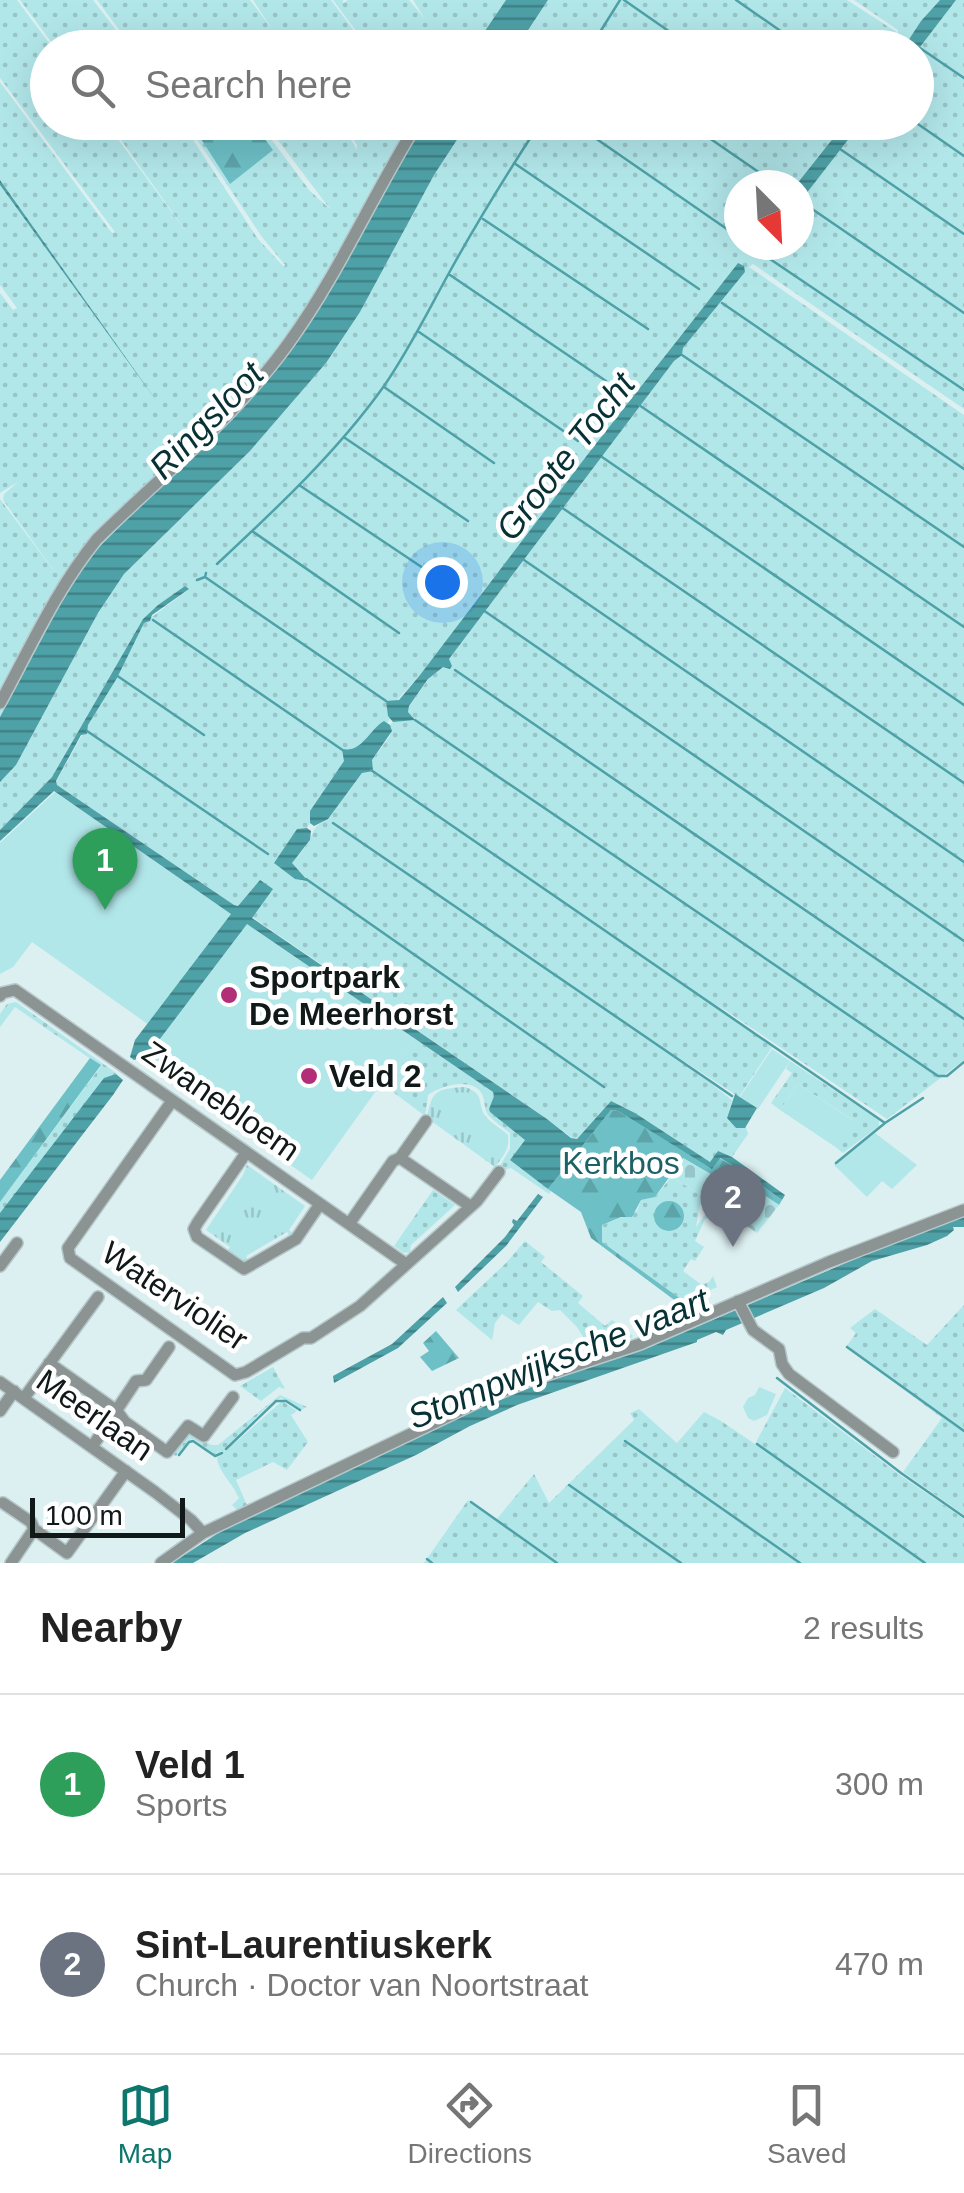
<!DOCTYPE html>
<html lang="en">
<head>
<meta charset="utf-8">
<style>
  body { margin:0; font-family:Arial,sans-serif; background:#f6f6f6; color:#222 }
  .compass { position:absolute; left:724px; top:170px; width:90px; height:90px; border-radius:50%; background:#fff; box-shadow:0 10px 40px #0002; rotate:156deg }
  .scale { position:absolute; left:30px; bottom:25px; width:155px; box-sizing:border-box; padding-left:10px; border:5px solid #111818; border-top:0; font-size:28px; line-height:35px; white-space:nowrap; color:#111818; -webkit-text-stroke:8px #fff; paint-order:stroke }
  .you { position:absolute; left:442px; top:582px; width:35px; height:35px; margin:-25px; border:8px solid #fff; border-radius:50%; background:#1a73e8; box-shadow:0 0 0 15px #1a73e833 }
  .badge { display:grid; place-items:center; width:65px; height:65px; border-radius:50%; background:#0f766e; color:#fff; font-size:32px; font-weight:700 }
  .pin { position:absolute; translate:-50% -82px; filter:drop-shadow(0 2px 5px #0008) }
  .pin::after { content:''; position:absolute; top:52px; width:35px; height:30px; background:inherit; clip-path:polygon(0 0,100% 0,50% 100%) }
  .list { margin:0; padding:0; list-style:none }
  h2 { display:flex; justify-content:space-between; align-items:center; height:130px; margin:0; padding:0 40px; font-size:42px }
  h2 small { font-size:32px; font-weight:400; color:#767676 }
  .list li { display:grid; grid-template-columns:65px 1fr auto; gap:30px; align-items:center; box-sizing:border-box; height:180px; padding:0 40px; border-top:2px solid #e0e0e0 }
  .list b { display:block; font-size:38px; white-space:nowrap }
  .list p { margin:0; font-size:32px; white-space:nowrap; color:#767676 }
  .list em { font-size:32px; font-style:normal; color:#767676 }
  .icon { flex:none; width:55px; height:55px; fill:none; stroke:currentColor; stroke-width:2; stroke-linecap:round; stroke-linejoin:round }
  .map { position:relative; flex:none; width:964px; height:1563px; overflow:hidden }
  .search { position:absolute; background:#fff; box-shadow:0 10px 40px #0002; left:30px; right:30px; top:30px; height:110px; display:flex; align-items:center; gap:25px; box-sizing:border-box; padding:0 35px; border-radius:55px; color:#767676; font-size:38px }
  .sheet { height:490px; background:#fff }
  nav { display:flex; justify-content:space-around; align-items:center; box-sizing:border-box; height:140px; border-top:2px solid #e0e0e0; background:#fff; font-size:28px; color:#767676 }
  nav a { display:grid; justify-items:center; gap:5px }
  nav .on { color:#0f766e }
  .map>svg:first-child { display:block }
  .grass { fill:url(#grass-dots); fill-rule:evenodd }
  .forest { fill:url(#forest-firs) }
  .cemetery { fill:url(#cemetery-stones) }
  .park { fill:url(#park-tufts) }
  .garden { fill:#b2e7ea }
  .water { fill:url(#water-rules) }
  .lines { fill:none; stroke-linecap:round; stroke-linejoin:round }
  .stream { stroke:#4ea1a7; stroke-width:2.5 }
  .minor-casing { stroke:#b7c8ca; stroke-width:14 }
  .minor { stroke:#8b9393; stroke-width:11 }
  .poi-dot { fill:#b22e77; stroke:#fff; stroke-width:4 }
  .labels { text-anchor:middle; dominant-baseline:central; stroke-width:9; stroke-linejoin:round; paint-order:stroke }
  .poi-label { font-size:32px; font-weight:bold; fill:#111818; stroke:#fff; text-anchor:start }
  .street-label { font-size:32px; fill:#111818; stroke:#fff }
  .park-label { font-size:32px; fill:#1c6165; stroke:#fff }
  .water-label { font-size:35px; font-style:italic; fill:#073134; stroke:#fff }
</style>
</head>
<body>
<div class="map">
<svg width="964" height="1563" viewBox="0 0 964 1563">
  <defs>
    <pattern id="grass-dots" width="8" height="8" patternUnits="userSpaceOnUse" patternTransform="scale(2.5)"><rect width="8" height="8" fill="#b2e7ea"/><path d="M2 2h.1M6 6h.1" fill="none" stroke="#98c5c8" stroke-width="1.8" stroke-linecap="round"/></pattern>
    <pattern id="forest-firs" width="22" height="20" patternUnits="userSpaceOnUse" patternTransform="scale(2.5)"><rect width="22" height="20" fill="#6dc0c6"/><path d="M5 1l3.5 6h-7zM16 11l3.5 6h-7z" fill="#5da4a9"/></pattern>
    <pattern id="cemetery-stones" width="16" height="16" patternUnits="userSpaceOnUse" patternTransform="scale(2.5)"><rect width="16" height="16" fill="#b2e7ea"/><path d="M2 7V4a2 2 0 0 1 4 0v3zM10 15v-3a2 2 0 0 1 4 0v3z" fill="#98c5c8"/></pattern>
    <pattern id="park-tufts" width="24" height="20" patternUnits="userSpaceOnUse" patternTransform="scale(2.5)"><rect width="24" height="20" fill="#b2e7ea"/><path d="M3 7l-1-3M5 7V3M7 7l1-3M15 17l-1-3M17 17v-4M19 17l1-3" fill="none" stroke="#98c5c8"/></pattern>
    <pattern id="water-rules" width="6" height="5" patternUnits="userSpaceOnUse" patternTransform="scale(2.5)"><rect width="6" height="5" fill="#4ea1a7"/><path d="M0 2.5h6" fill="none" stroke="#3f8287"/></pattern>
  </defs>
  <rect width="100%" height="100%" fill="#dceff1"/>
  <path class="grass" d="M 0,0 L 17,0 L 52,47 L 48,48 L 48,122 L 106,123 L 190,237 L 109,123 L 182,123 L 258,239 L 284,267 L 285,265 L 262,237 L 186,123 L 259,123 L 310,191 L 330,209 L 265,123 L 341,123 L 357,150 L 357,145 L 343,123 L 424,123 L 399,162 L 331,288 L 294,344 L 166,480 L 98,547 L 0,717 L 0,499 L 60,579 L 3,500 L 4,494 L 18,482 L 0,493 L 0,293 L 13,310 L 17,308 L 0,285 L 0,185 L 111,338 L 0,180 L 0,82 L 112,233 L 115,232 L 0,78 Z
    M 20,0 L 93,0 L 129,47 L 55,47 Z
    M 97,0 L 250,0 L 272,29 L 253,0 L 331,0 L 366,47 L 286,47 L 279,39 L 280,44 L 277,47 L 210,48 L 208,45 L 205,48 L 132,47 Z
    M 333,0 L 343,0 L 343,3 L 348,0 L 409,0 L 425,19 L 413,0 L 506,0 L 474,48 L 368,47 Z
    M 548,0 L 847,0 L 898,33 L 898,30 L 854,0 L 940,0 L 921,21 L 904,47 L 517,48 Z
    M 956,0 L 964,0 L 964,409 L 753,264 L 749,267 L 964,415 L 964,1060 L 887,1119 L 716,1004 L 772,1047 L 739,1097 L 676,1056 L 732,1100 L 727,1118 L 746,1127 L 748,1134 L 732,1157 L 718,1152 L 710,1162 L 635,1113 L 611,1101 L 577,1139 L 572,1138 L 547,1119 L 252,917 L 260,880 L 238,906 L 234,905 L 57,785 L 56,782 L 82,735 L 87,733 L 88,725 L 118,674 L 144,623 L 188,590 L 185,586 L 158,605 L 143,619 L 52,777 L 0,830 L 0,782 L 16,765 L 98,613 L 124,574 L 250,451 L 326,363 L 360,312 L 434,175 L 468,123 L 846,123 L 796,185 L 739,185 L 739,245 L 749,245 L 746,252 L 765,245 L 799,245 L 799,203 L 861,123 L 916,122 L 917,51 ZM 737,264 L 745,272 L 683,348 L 682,355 L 674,361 L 449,659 L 449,663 L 433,673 L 409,706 L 408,712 L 414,720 L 393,722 L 390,725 L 391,731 L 390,736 L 328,819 C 311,828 316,829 308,843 C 304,850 297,856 292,863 L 293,866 L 301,872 L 277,861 L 297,829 L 307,828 L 310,823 L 310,811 L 351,751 C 365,746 370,729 384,722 L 387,723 L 390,719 L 388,710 L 420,675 L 591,450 Z
    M 16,1002 L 116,1073 L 0,1215 L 0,1202 L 101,1066 L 15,1007 L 0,1027 L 0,1014 L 7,1004 Z
    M 414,1038 L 493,1092 L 494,1096 L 489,1109 L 490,1112 L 525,1140 L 510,1160 L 551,1191 L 549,1194 L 511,1168 L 500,1171 L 498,1169 L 510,1149 L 510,1133 C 504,1128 496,1123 490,1117 C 483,1110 486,1103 482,1094 C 472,1076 440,1086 428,1095 L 425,1116 L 381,1083 Z
    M 790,1061 L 879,1120 L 879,1126 L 843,1153 L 834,1146 L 853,1120 L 798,1084 L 780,1110 L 771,1103 L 792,1073 L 786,1069 Z
    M 671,1177 L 708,1199 L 700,1205 L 696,1227 L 712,1205 L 725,1213 L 723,1216 L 715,1214 L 705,1219 L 695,1241 L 704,1247 L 695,1261 L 691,1259 L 683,1271 L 702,1285 L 709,1282 L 713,1276 L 717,1287 L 685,1302 L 602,1242 L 602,1225 L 637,1211 L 641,1200 L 655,1197 Z
    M 433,1190 L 455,1205 L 411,1245 L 410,1252 L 404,1253 L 394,1246 Z
    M 525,1241 L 545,1257 L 541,1262 L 583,1296 L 578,1303 L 605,1326 L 612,1320 L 633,1336 L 624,1344 L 594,1354 L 577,1327 L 560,1310 L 552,1311 L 538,1302 L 519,1325 L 502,1314 L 495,1323 L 492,1340 L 456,1310 L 506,1263 Z
    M 964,1305 L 964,1515 L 903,1472 L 942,1418 L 846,1347 L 856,1333 L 850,1328 L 875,1309 L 927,1345 Z
    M 273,1367 L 285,1389 L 279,1387 L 261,1401 L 240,1386 Z
    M 785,1388 L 900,1475 L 964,1519 L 964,1563 L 424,1563 L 468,1500 L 496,1520 L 534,1474 L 549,1503 L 634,1420 L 630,1413 L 639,1409 L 677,1443 L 704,1412 L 721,1421 L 755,1444 Z
    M 280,1395 L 307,1407 L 301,1410 L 281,1398 L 273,1401 L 224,1449 L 227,1450 L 282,1401 L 297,1411 L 291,1415 L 308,1442 L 287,1470 L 273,1462 L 236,1480 L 247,1505 L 237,1510 L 232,1505 L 239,1498 C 233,1483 218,1472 217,1457 L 224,1454 L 222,1451 L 214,1454 L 193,1439 L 189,1440 L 176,1456 L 171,1453 L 184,1435 L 193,1433 L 211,1445 L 218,1445 Z"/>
  <path class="forest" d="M 203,122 L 253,123 L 273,150 L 230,184 L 194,128 Z
    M 90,1058 L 101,1065 L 0,1202 L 0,1180 Z
    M 611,1110 L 618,1111 L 711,1168 L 719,1158 L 739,1169 L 782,1200 L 779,1205 L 722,1167 L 714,1176 L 683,1158 L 655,1197 L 641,1200 L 632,1217 L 621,1217 L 602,1225 L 602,1242 L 685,1302 L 681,1305 L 591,1238 L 581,1212 L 548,1189 Z
    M654 1216a15 15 0 1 1 30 0a15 15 0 1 1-30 0Z
    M 436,1331 L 459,1358 L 432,1371 L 420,1357 L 429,1351 L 423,1343 Z"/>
  <path class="cemetery" d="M 683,1158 L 713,1176 L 722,1167 L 779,1205 L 757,1233 L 708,1199 L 671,1177 Z"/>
  <path class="park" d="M 465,1087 C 488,1095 475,1106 488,1119 C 494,1125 502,1129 508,1135 C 510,1149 503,1156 495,1167 L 427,1118 C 432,1090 436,1089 465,1087 Z
    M 247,1165 L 305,1206 L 289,1230 L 295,1235 L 291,1238 L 287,1232 L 246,1256 L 249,1263 L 246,1264 L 226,1253 L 230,1247 L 206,1230 L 243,1175 Z"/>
  <path class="garden" d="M 55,792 L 414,1038 L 312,1180 L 149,1066 L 143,1055 L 149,1025 L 32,942 L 13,967 L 0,974 L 0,843 Z
    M 772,1049 L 790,1061 L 758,1109 L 740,1097 Z
    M 798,1084 L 854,1121 L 834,1146 L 780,1110 Z
    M 875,1133 L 917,1165 L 892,1189 L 882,1181 L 867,1197 L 834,1165 Z
    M 759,1387 L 776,1394 L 767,1415 L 754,1421 L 748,1418 L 743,1407 L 748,1398 L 755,1395 Z"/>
  <path class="water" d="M 506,0 L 548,0 L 517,47 L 474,47 Z
    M 940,0 L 956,0 L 917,51 L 916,48 L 904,47 L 921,21 Z
    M 846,122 L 861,123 L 799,203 L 799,185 L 796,185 Z
    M 424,123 L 468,123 L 434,175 L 360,312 L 326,363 L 250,451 L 124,574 L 98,613 L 16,765 L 0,782 L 0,717 L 61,603 L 88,558 L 166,480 L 294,344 L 331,288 L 399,162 Z
    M 0,180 L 158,403 L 0,185 Z
    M 738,263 L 744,266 L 745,272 L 683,348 L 682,355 L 674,361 L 449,659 L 452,666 L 450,669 L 443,667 L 428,679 L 409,706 L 408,712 L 415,720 L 393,722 L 388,716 L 386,701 L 399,700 L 420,675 L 591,450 Z
    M 185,586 L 189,589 L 152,615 L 150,621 L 144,623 L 117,678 L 88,725 L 87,734 L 81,735 L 56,781 L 57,785 L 234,905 L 238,906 L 260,880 L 273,889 L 252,918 L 547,1119 L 571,1138 L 577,1139 L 611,1101 L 635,1113 L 710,1162 L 718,1151 L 732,1157 L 785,1195 L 782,1200 L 739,1169 L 720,1158 L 712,1169 L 618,1111 L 611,1110 L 548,1189 L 510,1160 L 525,1140 L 490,1112 L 489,1109 L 494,1096 L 493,1092 L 247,924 L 147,1056 L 134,1060 L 130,1057 L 135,1040 L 231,914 L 54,791 L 0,841 L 0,830 L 52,777 L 143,619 L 158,605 Z
    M 384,721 L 390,725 L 392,731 L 372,760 L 373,771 L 362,773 L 328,819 L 314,826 L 310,823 L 310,811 L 344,761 L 342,749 C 362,753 368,731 384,721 Z
    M 307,828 L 311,831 L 310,840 L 292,863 L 308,881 L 295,879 L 274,863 L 297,829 Z
    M 116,1074 L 123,1080 L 113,1095 L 0,1242 L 0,1213 L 104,1078 Z
    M 735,1094 L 757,1108 L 745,1128 L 736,1128 L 727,1118 Z
    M 538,1194 L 543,1197 L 506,1246 L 458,1292 L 455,1287 L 505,1237 L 514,1225 L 512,1222 L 513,1219 L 517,1221 Z
    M 964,1215 L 964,1227 L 953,1227 L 954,1230 L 947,1236 L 927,1245 L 872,1261 L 824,1288 L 726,1330 L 723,1335 L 716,1332 L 697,1340 L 697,1342 L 517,1405 L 470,1426 L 416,1455 L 245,1533 L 193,1563 L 172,1563 L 229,1526 L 464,1413 L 524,1389 L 645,1349 L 869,1253 Z
    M 443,1297 L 447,1303 L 398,1348 L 334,1383 L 333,1376 L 392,1344 Z"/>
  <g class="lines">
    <path class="stream" d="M 624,0 L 693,48
      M 736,0 L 805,48
      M 590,48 L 620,0
      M 920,48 L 964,78
      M 572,122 L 737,236
      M 686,122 L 760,173
      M 802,122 L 804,124
      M 915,122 L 964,156
      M 840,149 L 964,234
      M 514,163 L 699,289
      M 799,200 L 964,313
      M 483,219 L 648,329
      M 764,255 L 964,390
      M 450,275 L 606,381
      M 722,303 L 964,469
      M 419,332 L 578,441
      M 682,355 L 964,547
      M 384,387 L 494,463
      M 639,405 L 964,627
      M 345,438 L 468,521
      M 602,457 L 964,705
      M 299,485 L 438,578
      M 561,507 L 964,783
      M 252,531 L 399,633
      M 524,560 L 964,862
      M 217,564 C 276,509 337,452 384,386 C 409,350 428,311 449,273 C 477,222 508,172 540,123
      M 205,577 L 386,701
      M 197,580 L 205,577 L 206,573
      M 483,610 L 964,941
      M 153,620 L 344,751
      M 455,670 L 964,1019
      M 116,675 L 204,735
      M 415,720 L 938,1076 L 947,1076 L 964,1062
      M 87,731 L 268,854
      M 371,770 L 885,1123 L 923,1098
      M 333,823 L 732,1096
      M 306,879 L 604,1087
      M 836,1163 L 885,1123
      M 847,1347 L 964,1431
      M 777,1378 L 901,1473 L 964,1517
      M 625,1441 L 800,1563
      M 757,1444 L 925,1563
      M 226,1449 L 276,1401 L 286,1401 L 300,1410
      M 179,1455 L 189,1442 L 193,1441 L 215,1456 L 222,1453
      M 569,1485 L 681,1563
      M 471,1502 L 557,1563
      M 427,1559 L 432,1563"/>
    <defs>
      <path id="minor" d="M 0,703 C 30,648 57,588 97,539 C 162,475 237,416 290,341 C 339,273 373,194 418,122
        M 0,996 L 2,993 L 15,990 L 406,1264
        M 172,1101 L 68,1248 L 70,1258 L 235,1375 L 246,1372 L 303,1338 L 311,1338 L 360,1306 L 477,1201 L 499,1172
        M 246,1153 L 198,1222 L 194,1229 L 197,1237 L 244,1269 L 296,1239 L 320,1204
        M 400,1158 L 426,1121
        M 349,1224 L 393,1161 L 400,1158 L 470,1206
        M 0,1266 L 17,1243
        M 738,1301 L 753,1330 L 779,1349 L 782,1364 L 789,1374 L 893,1452
        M 49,1363 L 117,1411 L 125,1422 L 167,1452 L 188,1426 L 204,1436 L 233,1397
        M 0,1382 L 155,1492 L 191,1520 L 203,1533
        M 24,1398 L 98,1297
        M 0,1411 L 14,1391
        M 92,1447 L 136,1381 L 146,1380 L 169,1347
        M 3,1503 L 31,1522 L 34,1529
        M 11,1563 L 34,1529 L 67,1553 L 126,1471
        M 161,1563 L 203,1533 L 482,1400 L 531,1380 L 640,1344 L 829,1262 L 964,1210"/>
    </defs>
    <use href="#minor" class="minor-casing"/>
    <use href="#minor" class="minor"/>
  </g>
  <g class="poi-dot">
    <circle cx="229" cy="995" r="10"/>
    <circle cx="309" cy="1076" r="10"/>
  </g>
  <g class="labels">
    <g class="poi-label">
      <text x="249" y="977">Sportpark<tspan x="249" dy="37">De Meerhorst</tspan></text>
      <text x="329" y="1076">Veld 2</text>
    </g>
    <g class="street-label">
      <text transform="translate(221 1101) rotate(35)">Zwanebloem</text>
      <text transform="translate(175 1296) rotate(34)">Waterviolier</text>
      <text transform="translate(95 1415) rotate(35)">Meerlaan</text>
    </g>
    <g class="park-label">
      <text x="621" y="1163">Kerkbos</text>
    </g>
    <g class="water-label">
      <text transform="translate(206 420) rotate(-46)">Ringsloot</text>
      <text transform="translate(565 456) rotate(-52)">Groote Tocht</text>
      <text transform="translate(558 1358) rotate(-22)">Stompwijksche vaart</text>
    </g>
  </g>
</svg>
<svg class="compass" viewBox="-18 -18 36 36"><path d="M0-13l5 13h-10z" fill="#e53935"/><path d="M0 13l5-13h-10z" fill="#767676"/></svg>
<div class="scale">100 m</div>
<div class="you"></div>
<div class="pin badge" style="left:105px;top:910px;background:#2e9e5b">1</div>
<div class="pin badge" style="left:733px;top:1247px;background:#6b7280">2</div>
<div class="search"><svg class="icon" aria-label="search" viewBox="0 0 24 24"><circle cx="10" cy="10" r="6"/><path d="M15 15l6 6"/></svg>Search here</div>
</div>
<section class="sheet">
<h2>Nearby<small>2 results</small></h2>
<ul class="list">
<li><span class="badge" style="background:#2e9e5b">1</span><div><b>Veld 1</b><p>Sports</p></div><em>300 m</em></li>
<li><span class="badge" style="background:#6b7280">2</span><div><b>Sint-Laurentiuskerk</b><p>Church · Doctor van Noortstraat</p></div><em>470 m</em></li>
</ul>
</section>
<nav>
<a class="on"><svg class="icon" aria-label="map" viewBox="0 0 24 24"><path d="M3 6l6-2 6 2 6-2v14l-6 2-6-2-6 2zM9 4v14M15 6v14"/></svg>Map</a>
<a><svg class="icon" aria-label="directions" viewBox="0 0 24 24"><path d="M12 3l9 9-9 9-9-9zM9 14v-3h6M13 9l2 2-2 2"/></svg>Directions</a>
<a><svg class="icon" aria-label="saved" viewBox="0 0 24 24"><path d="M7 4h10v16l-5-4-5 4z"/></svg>Saved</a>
</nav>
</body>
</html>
